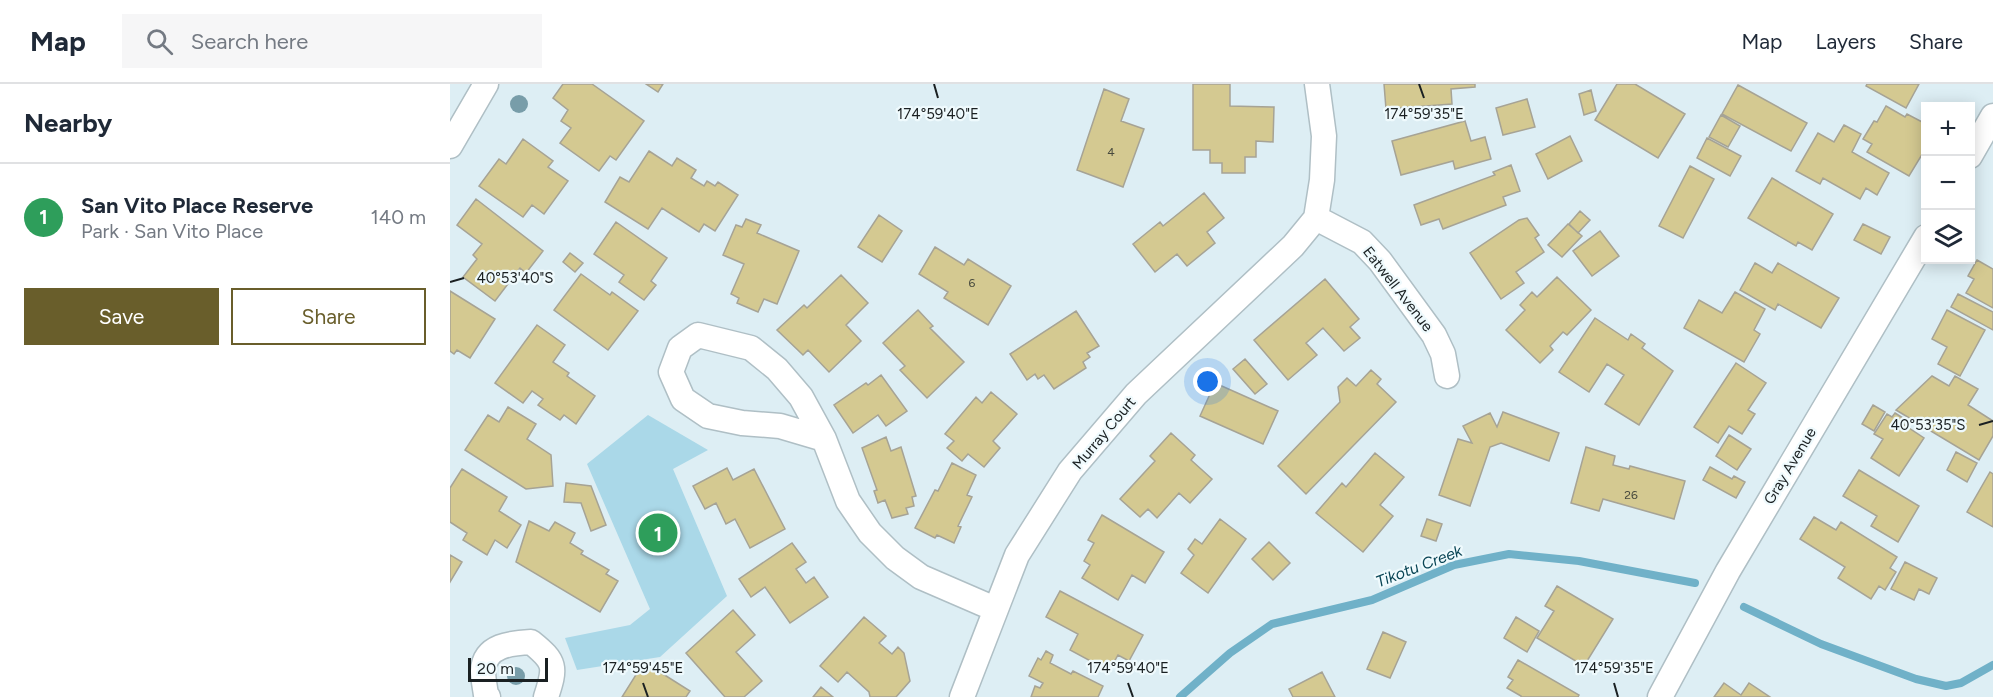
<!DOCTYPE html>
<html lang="en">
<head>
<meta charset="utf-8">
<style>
  body { margin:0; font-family:Figtree,sans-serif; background:#f6f6f7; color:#1f2937 }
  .controls { position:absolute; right:18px; top:18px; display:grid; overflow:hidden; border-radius:0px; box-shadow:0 3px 15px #0003 }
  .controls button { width:54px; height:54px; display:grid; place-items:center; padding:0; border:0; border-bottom:2px solid #e0e1e3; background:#fff; color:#1f2937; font:30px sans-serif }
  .scale { position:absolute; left:18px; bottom:15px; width:80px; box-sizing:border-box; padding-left:6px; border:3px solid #1a2022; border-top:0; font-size:16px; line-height:21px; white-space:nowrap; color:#1a2022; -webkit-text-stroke:4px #effafd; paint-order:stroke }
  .you { position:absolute; left:758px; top:298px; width:21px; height:21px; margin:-15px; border:4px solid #fff; border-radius:50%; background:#1a73e8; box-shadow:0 0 0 9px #1a73e833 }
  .badge { display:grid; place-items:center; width:39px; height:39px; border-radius:50%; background:#695e2b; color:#fff; font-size:20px; font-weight:700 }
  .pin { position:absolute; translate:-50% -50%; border:3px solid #fff; box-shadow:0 2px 6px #0006 }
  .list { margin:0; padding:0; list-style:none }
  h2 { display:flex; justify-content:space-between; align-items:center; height:78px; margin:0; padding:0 24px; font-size:26px }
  h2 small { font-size:20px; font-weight:400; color:#747a83 }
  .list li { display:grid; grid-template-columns:39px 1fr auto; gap:18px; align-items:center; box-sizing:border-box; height:108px; padding:0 24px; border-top:2px solid #e0e1e3 }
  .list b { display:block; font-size:22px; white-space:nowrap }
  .list p { margin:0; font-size:20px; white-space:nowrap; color:#747a83 }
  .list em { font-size:20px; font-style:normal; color:#747a83 }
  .actions { display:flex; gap:12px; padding:18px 24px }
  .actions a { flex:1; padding:14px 0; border:2px solid #695e2b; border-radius:0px; text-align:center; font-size:21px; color:#695e2b }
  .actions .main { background:#695e2b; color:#fff }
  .icon { flex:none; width:33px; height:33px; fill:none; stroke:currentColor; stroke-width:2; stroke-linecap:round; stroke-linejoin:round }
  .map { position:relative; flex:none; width:1543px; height:613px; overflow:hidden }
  header { display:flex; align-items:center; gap:36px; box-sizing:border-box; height:84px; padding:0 30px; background:#fff; border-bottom:2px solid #e0e1e3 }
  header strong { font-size:28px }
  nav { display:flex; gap:33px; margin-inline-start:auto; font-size:21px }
  .search { width:420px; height:54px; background:#f6f6f7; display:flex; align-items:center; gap:15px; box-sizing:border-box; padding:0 21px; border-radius:0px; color:#747a83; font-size:22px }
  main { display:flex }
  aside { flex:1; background:#fff }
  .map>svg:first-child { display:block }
  .green { fill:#aad8e8 }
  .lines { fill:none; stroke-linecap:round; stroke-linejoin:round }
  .stream { stroke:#70b1c8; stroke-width:8 }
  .building { fill:#d4c991; stroke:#a6a395; stroke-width:1.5 }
  .minor-casing { stroke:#afbfc5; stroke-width:27 }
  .minor { stroke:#fff; stroke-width:24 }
  .tree { fill:#789da9 }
  .ticks { fill:none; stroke:#1a2022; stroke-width:2 }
  .labels { text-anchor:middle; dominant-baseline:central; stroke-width:4.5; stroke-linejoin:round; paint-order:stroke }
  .number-label { font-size:12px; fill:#484a3e }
  .street-label { font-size:15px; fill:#1a2022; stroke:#effafd }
  .water-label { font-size:16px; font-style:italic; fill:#084454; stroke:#effafd }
  .ticks-label { font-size:15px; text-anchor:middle; fill:#1a2022; stroke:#effafd; stroke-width:4.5; stroke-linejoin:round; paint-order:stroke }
</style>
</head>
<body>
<header>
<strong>Map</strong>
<div class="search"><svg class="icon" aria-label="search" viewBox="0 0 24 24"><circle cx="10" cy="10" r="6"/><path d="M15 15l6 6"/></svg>Search here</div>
<nav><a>Map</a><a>Layers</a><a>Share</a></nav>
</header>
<main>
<aside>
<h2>Nearby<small></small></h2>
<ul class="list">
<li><span class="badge" style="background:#2e9e5b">1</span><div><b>San Vito Place Reserve</b><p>Park · San Vito Place</p></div><em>140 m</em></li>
</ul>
<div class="actions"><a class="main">Save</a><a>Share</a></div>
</aside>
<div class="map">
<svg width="1543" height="613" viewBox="0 0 1543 613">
  <rect width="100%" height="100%" fill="#ddeef4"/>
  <path class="green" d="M 198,331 L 258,366 L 223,385 L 277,512 L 210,573 L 127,586 L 115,554 L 180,541 L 200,525 L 137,380 Z"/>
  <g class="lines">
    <path class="stream" d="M 1294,523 L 1371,560 L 1466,595 L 1496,602 L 1511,599 L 1543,581
      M 730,613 L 780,569 L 822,540 L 922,516 L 1004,481 L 1059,470 L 1129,477 L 1245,499"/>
  </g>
  <path class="building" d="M 113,0 L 142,0 L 194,37 L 166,76 L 160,72 L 149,87 L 110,59 L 121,44 L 111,37 L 118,26 L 103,14 Z
    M 196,0 L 213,0 L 208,8 Z
    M 743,0 L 780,0 L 780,22 L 824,23 L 823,58 L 806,57 L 806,73 L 795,73 L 795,89 L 772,89 L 772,79 L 760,79 L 760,66 L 743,66 Z
    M 934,0 L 1025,0 L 1025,3 L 1001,5 L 1002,20 L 936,25 Z
    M 1167,0 L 1185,0 L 1235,30 L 1208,74 L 1145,36 Z
    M 1417,0 L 1469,0 L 1456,24 L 1416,2 Z
    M 1288,1 L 1357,39 L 1341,67 L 1272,30 Z
    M 654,5 L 679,15 L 671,37 L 694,45 L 673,103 L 627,86 Z
    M 1141,6 L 1146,27 L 1134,31 L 1129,10 Z
    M 1077,15 L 1085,43 L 1053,51 L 1046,24 Z
    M 1436,22 L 1455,33 L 1457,30 L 1476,40 L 1476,64 L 1459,92 L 1417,68 L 1422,60 L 1413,55 L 1424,37 L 1427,38 Z
    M 1271,31 L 1290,42 L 1278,63 L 1259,53 Z
    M 1015,37 L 1021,57 L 1035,53 L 1041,75 L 1005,85 L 1003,77 L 951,91 L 942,57 Z
    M 1394,41 L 1411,50 L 1402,68 L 1439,89 L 1427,111 L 1416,104 L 1410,115 L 1373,94 L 1370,100 L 1346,87 L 1368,49 L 1384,58 Z
    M 1120,52 L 1132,77 L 1098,95 L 1086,70 Z
    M 1257,54 L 1291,72 L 1280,92 L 1247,74 Z
    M 73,55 L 103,77 L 98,83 L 118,97 L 94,130 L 82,121 L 73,133 L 29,102 L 49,75 L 56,80 Z
    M 199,67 L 222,82 L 227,74 L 246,86 L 241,94 L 254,102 L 257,97 L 265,102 L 268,98 L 288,111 L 265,147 L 254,140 L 249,148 L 212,124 L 198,145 L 155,118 L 170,93 L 179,98 Z
    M 1061,81 L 1070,107 L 1053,113 L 1056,121 L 993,145 L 989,135 L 971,141 L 964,121 L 1045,91 L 1043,88 Z
    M 1240,82 L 1264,95 L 1233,154 L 1209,142 Z
    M 1322,94 L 1383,130 L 1362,166 L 1348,158 L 1346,162 L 1298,134 Z
    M 754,109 L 774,134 L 757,148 L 765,159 L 737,182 L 727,170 L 705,188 L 683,160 L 710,138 L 713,142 Z
    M 26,115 L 93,167 L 76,189 L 70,184 L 45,217 L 13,193 L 27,175 L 23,171 L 32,160 L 7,141 Z
    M 1130,127 L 1140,136 L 1128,149 L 1119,140 Z
    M 429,131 L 452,147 L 432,178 L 408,163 Z
    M 1077,134 L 1089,151 L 1085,154 L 1094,168 L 1066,188 L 1074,199 L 1051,215 L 1020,169 L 1069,136 Z
    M 296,135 L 311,141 L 307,149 L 349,167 L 327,220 L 314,215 L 308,228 L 287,219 L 289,214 L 281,210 L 294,180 L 273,171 L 286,141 L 292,143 Z
    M 166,138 L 217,174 L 201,197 L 206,201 L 194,216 L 169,198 L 174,191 L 144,170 Z
    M 1118,140 L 1132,152 L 1112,173 L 1098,161 Z
    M 1413,140 L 1440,153 L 1431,170 L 1404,156 Z
    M 1150,147 L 1169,172 L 1142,192 L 1123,167 Z
    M 485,163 L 514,181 L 518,175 L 561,202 L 538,241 L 494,214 L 498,208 L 469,190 Z
    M 120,169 L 133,179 L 125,188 L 113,178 Z
    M 1527,176 L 1543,185 L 1543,224 L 1516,209 L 1524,195 L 1518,192 Z
    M 1305,179 L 1322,189 L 1328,179 L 1389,214 L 1371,244 L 1328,220 L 1325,226 L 1290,206 Z
    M 131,190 L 160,211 L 162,208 L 188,227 L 158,266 L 104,226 Z
    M 391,191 L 418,219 L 396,241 L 411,257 L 379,288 L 358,266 L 353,271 L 327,246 L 354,221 L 357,224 Z
    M 1107,193 L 1141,226 L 1117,251 L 1113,248 L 1100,262 L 1103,266 L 1090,279 L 1056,246 L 1075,226 L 1070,221 L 1082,208 L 1087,213 Z
    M 875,195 L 909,235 L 900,243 L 910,254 L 894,267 L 873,244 L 856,259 L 867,271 L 838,296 L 804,256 Z
    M 0,207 L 45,235 L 20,274 L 7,266 L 4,270 L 0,267 Z
    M 1285,208 L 1315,225 L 1304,246 L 1310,250 L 1294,278 L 1234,244 L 1249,216 L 1272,229 Z
    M 1508,210 L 1543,228 L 1543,246 L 1501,223 Z
    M 468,226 L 483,242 L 480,244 L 514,278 L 477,314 L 450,286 L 455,282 L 433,259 Z
    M 1497,226 L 1535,246 L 1510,292 L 1488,280 L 1497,263 L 1482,255 Z
    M 626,227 L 649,262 L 637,269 L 640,273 L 633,278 L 636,284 L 604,305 L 594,291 L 588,295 L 585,290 L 577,296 L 560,270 Z
    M 1145,234 L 1178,256 L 1181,250 L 1195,260 L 1192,264 L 1223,287 L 1189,341 L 1155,320 L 1174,291 L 1157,280 L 1139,308 L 1109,288 Z
    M 87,241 L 115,261 L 103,278 L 119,289 L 117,292 L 145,312 L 126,340 L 114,331 L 110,336 L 88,321 L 93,315 L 82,307 L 73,319 L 45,299 Z
    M 795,275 L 817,300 L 805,310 L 783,285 Z
    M 1286,279 L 1316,299 L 1298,326 L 1305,330 L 1292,350 L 1279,342 L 1268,359 L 1244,343 Z
    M 921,286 L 931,295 L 927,300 L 946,318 L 856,410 L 828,382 L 890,318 L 888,303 L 897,294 L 906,302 Z
    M 431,291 L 457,327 L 436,342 L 428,331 L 403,349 L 384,321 L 416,299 L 418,301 Z
    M 1482,292 L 1499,302 L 1505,292 L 1528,305 L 1518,321 L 1543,337 L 1543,352 L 1529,376 L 1446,326 Z
    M 765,299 L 828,327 L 813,360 L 750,332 Z
    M 541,308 L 567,330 L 543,357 L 550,364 L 534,383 L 518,370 L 512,377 L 497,364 L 504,357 L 495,350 L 526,313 L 532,319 Z
    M 1423,321 L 1435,328 L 1424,347 L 1412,340 Z
    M 58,323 L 86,340 L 77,355 L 101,371 L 103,402 L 76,405 L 15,366 L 38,331 L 49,338 Z
    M 1053,328 L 1109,349 L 1099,377 L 1051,359 L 1040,363 L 1020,422 L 989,411 L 1008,355 L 1022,359 L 1013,342 L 1040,329 L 1047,343 Z
    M 1445,329 L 1456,336 L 1453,340 L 1474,354 L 1449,392 L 1421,374 L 1433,355 L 1424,350 L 1437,330 L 1442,333 Z
    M 721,349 L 745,371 L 741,376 L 762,395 L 740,419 L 729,409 L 707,434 L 698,425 L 690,433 L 670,415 L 705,377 L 700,372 Z
    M 1279,351 L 1301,365 L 1287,386 L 1266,372 Z
    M 436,353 L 441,367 L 451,363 L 466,412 L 462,413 L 464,422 L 456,424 L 458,430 L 442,434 L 435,416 L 428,419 L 424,407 L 427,406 L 412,364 Z
    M 1136,363 L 1165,372 L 1163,381 L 1179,385 L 1180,382 L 1235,397 L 1224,435 L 1153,415 L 1149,427 L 1121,419 Z
    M 1506,368 L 1527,379 L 1517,398 L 1497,386 Z
    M 925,369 L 954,393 L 930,421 L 943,432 L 913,468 L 866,429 L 892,399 L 896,403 Z
    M 502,379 L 526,391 L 517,411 L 522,413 L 508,442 L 511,443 L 504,459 L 487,451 L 485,454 L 465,444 L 485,406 L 488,407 Z
    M 1260,383 L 1282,395 L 1284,392 L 1295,398 L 1286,414 L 1253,396 Z
    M 277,384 L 283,396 L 304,385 L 335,445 L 300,464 L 285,435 L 276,440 L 266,419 L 255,425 L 243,402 Z
    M 12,385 L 57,413 L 49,427 L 71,441 L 57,464 L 45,456 L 37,471 L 13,456 L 17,449 L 0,438 L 0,404 Z
    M 1409,386 L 1469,422 L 1448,458 L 1421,442 L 1427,432 L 1393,412 Z
    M 1540,388 L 1543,390 L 1543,443 L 1517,428 Z
    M 116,399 L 141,402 L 156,441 L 141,447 L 131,419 L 114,418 Z
    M 652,431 L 714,468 L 695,499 L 682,491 L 668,516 L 632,494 L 640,481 L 634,477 L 644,459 L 638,456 Z
    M 1364,433 L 1386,446 L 1391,438 L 1447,473 L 1440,484 L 1446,488 L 1435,506 L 1429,502 L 1421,515 L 1388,494 L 1395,483 L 1350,455 Z
    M 770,435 L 796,455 L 758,509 L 731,489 L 744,471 L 738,465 L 745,455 L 752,460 Z
    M 977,435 L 992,440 L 986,457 L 971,452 Z
    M 79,437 L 99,447 L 105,438 L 125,449 L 120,459 L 133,467 L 131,470 L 159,486 L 156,490 L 168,497 L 150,528 L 66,478 Z
    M 819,458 L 840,479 L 823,496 L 802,475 Z
    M 342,459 L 356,478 L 346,485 L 356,499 L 364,493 L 378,513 L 340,539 L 315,503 L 301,513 L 289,495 Z
    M 0,471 L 12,478 L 0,498 Z
    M 1455,478 L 1487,494 L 1479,510 L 1469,505 L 1464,516 L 1441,505 Z
    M 1107,502 L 1163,535 L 1134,582 L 1087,554 L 1104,527 L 1095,522 Z
    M 610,507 L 693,551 L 679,577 L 668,571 L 659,587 L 620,566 L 628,550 L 596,533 Z
    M 283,526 L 305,551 L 286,568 L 312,597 L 294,613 L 275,613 L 236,569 Z
    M 414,533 L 436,552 L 429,559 L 442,570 L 448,563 L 454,569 L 460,597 L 446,613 L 420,613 L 419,608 L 397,588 L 388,598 L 370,582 Z
    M 1066,533 L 1089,547 L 1077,568 L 1054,554 Z
    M 933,548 L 956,558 L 940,594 L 917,585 Z
    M 596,567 L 603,571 L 600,579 L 621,590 L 623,587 L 653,602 L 648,613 L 581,613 L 585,602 L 590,604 L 593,599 L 579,592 L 588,574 L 591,576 Z
    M 1068,576 L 1129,611 L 1128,613 L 1071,613 L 1071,612 L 1057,604 L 1063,596 L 1058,593 Z
    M 194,578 L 240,607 L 236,613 L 172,613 Z
    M 872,588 L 885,613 L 843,613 L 839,605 Z
    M 1274,599 L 1291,611 L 1299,599 L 1320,613 L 1264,613 Z
    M 371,603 L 383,613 L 363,613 Z"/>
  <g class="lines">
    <defs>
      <path id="minor" d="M 0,62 L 36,0
        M 1520,72 L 1543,32
        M 866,134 L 912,158 L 930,177 L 984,251 L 993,270 L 997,292
        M 866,134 L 872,96 L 874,52 L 867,0
        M 374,355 L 330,342 L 292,339 L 258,332 L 233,315 L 221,288 L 230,264 L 248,251 L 301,264 L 327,285 L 351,313 L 374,355 L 398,417 L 420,449 L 445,474 L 471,493 L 545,525
        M 38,613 L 36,611 C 35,603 33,595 33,587 C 34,561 62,559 81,558 C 106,578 106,583 96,613
        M 512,613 L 567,471 L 620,387 L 686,310 L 843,162 L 866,134
        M 1210,613 L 1278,487 L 1476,153"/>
    </defs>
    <use href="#minor" class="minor-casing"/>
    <use href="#minor" class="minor"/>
  </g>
  <g class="tree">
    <circle cx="69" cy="20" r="9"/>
    <circle cx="66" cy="592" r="9"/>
  </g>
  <path class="ticks" d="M 484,0 L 488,14M 969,0 L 974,14M 0,198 L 14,194M 1529,341 L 1543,337M 193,599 L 198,613M 678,599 L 683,613M 1164,599 L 1168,613"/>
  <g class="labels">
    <g class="number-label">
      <text x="661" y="68">4</text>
      <text x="522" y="199">6</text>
      <text x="1181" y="411">26</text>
    </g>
    <g class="street-label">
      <text transform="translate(948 205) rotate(52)">Eatwell Avenue</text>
      <text transform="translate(654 349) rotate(-50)">Murray Court</text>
      <text transform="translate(1340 382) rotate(-59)">Gray Avenue</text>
    </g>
    <g class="water-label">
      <text transform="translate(969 482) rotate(-21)">Tikotu Creek</text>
    </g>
  </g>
  <g class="ticks-label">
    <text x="488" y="35">174°59'40"E</text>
    <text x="974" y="35">174°59'35"E</text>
    <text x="65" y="199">40°53'40"S</text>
    <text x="1478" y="346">40°53'35"S</text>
    <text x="193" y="589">174°59'45"E</text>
    <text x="678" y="589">174°59'40"E</text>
    <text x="1164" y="589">174°59'35"E</text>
  </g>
</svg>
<div class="controls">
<button>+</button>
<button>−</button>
<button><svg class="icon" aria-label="layers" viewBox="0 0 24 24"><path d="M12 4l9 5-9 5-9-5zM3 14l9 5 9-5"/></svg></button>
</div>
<div class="scale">20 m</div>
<div class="you"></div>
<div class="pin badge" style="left:208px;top:449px;background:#2e9e5b">1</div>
</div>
</main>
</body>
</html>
